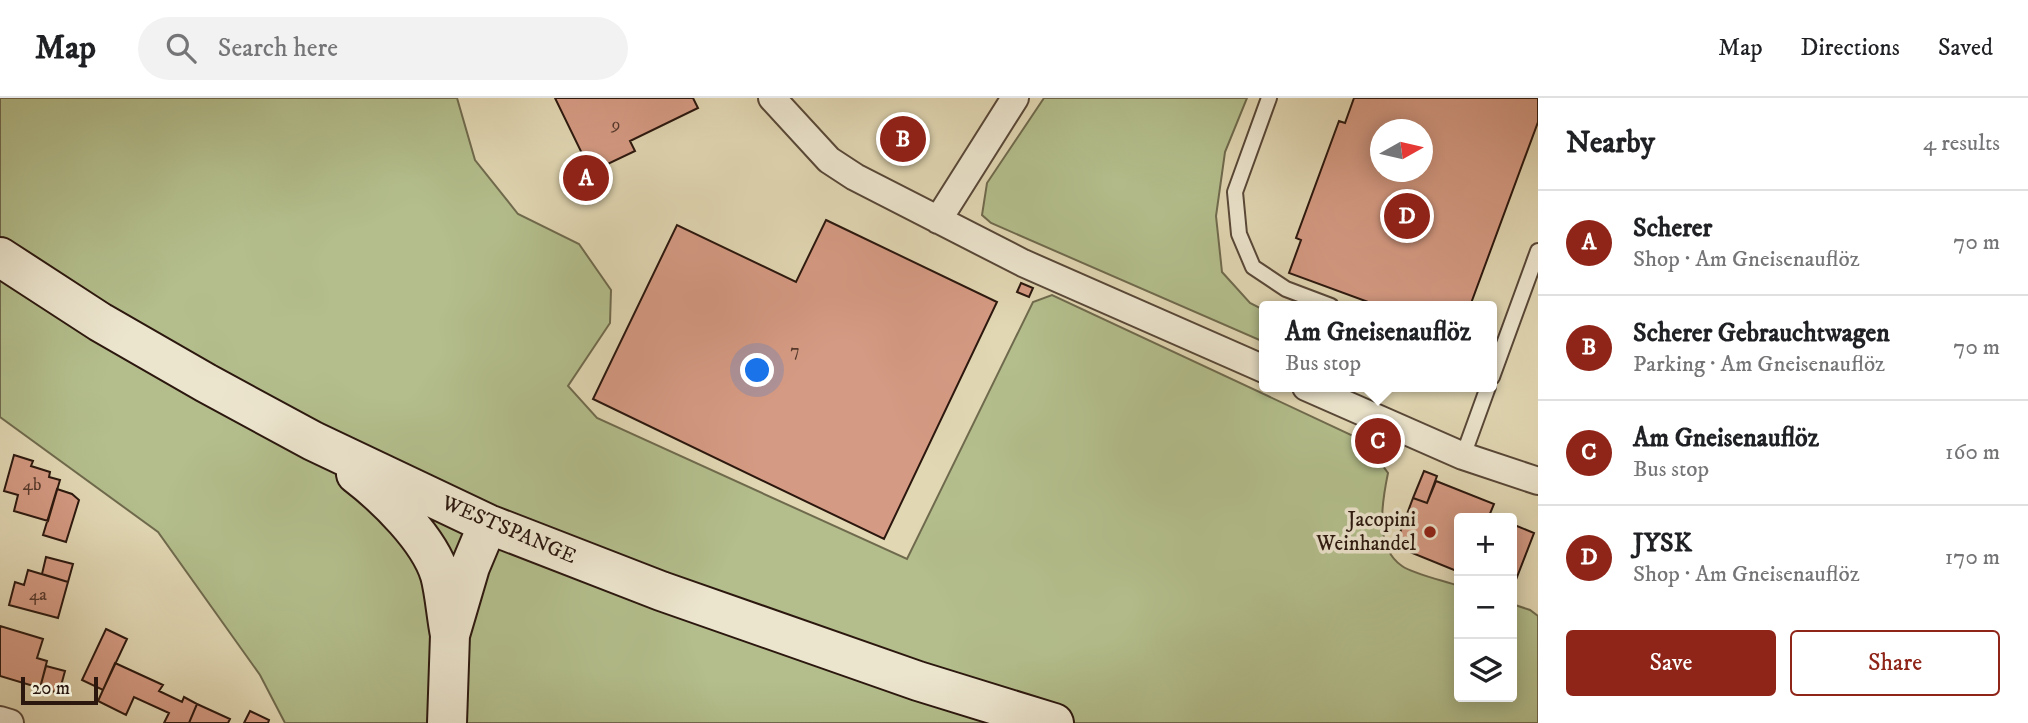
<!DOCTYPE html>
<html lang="en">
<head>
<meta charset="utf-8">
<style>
  body { margin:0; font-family:"IM FELL DW Pica",serif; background:#f2f2f2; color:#202124 }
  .controls { position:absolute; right:21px; bottom:21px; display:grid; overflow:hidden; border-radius:7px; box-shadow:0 4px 18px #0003 }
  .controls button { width:63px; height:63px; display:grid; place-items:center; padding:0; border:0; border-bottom:2px solid #e0e0e0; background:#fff; color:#202124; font:35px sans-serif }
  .compass { position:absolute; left:1370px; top:21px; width:63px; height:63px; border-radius:50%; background:#fff; box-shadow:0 4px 18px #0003; rotate:82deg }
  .scale { position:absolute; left:21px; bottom:18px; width:77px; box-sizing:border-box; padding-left:7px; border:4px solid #2b170e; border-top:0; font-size:19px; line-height:24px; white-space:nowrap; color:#2b170e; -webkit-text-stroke:5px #ece5ce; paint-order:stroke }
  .you { position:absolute; left:758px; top:273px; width:24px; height:24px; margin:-18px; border:5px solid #fff; border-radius:50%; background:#1a73e8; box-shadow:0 0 0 10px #1a73e833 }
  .badge { display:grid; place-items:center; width:46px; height:46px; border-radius:50%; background:#8f2418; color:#fff; font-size:23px; font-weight:700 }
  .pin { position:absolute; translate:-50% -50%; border:4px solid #fff; box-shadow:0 2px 7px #0006 }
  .popup { position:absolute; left:1259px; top:203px; width:238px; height:91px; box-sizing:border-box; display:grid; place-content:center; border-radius:7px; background:#fff; filter:drop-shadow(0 2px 5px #0005); font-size:23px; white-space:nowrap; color:#757577 }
  .popup b { font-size:26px; color:#202124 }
  .popup::after { content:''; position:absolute; left:50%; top:100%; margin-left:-14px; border:14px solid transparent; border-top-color:#fff }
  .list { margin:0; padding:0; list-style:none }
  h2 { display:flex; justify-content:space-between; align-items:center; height:91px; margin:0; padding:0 28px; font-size:30px }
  h2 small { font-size:23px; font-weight:400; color:#757577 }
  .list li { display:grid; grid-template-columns:46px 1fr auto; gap:21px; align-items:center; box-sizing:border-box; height:105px; padding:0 28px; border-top:2px solid #e0e0e0 }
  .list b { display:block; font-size:26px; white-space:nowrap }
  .list p { margin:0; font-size:23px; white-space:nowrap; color:#757577 }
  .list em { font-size:23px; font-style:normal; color:#757577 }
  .actions { display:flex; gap:14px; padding:21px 28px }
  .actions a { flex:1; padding:16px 0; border:2px solid #8f2418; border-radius:7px; text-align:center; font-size:24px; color:#8f2418 }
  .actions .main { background:#8f2418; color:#fff }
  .icon { flex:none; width:38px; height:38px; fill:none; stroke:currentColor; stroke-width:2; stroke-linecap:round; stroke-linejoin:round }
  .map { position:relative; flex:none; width:1538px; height:625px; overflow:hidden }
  header { display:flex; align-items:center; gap:42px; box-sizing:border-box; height:98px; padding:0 35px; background:#fff; border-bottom:2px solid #e0e0e0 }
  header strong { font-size:33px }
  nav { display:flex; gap:38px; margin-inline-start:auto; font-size:24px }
  .search { width:490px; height:63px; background:#f2f2f2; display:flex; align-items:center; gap:18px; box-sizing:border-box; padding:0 24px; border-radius:38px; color:#757577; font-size:26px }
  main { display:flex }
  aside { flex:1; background:#fff }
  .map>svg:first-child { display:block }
  .green { fill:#b3be8c; stroke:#6f6a4d; stroke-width:2 }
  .building { fill:#d59a83; stroke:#2b170e; stroke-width:2; fill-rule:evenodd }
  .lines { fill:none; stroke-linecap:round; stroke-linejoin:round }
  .lane-casing { stroke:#584737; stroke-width:18 }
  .street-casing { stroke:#584737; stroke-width:30 }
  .secondary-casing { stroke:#2b170e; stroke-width:42 }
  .lane { stroke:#ece5ce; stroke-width:14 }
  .street { stroke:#ece5ce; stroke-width:26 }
  .secondary { stroke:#ece5ce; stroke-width:38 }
  .poi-dot { fill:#8f2418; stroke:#ece5ce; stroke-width:2.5 }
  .labels { text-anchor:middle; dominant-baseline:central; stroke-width:7; stroke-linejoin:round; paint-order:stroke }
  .number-label { font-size:18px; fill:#56382b }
  .poi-label { font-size:21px; fill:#2b170e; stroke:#ece5ce; text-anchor:end }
  .street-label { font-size:21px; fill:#2b170e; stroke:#ece5ce }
</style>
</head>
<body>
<header>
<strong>Map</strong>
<div class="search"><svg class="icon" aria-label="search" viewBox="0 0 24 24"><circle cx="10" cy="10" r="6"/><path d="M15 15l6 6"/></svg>Search here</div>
<nav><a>Map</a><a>Directions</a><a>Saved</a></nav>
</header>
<main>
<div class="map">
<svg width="1538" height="625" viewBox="0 0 1538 625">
  <rect width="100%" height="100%" fill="#e1d7b3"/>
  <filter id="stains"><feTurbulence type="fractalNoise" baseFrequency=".00286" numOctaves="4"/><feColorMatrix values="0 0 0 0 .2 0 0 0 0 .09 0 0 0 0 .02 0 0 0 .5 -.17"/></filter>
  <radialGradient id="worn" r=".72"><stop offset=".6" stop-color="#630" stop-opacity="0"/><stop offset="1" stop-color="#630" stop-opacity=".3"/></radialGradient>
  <path class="green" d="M 0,0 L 457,0 L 475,62 L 518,116 L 579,146 L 611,192 L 610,225 L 568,288 L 597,320 L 907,461 L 1033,204 L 1052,197 L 1364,343 L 1388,375 C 1382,404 1374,449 1402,468 C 1413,476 1445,483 1459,488 L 1459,599 L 1512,599 L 1512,506 L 1530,512 L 1538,518 L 1538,625 L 285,625 L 260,577 L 158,434 L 0,319 Z
    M 1044,0 L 1247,0 L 1225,54 L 1216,118 L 1222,174 L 1250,205 L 1264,212 L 1264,244 L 991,125 L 982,117 L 987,85 Z"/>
  <path class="building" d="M 555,0 L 693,0 L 698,10 L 630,43 L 635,53 L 591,74 Z
    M 1354,0 L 1538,0 L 1538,24 L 1470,208 L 1379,208 L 1289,175 L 1301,142 L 1296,140 L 1339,23 L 1345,25 ZM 1380,32 L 1422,32 L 1422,74 L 1380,74 Z
    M 826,122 L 997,204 L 884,441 L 593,301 L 677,127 L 796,184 Z
    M 1021,185 L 1033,190 L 1029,199 L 1017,194 Z
    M 14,357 L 33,363 L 31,368 L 50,374 L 49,379 L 60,382 L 48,423 L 14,413 L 18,397 L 4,393 Z
    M 1424,373 L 1437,378 L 1427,405 L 1413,400 Z
    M 1436,383 L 1494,406 L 1489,418 L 1496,420 L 1459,420 L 1459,474 L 1395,448 L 1413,400 L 1427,405 Z
    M 57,391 L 72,396 L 79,402 L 66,444 L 43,437 Z
    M 1512,426 L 1534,435 L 1512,492 Z
    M 46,459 L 73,466 L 68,484 L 42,476 Z
    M 28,472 L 68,484 L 58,520 L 9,507 L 15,484 L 24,487 Z
    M 0,528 L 43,541 L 37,560 L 47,563 L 40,590 L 0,578 Z
    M 106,531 L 127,541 L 103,592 L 82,582 Z
    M 115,565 L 163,587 L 159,593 L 182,604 L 184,599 L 197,606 L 189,625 L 164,625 L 169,615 L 134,599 L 126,617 L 98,603 Z
    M 46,568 L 65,573 L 59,595 L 40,590 Z
    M 197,606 L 230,621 L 228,625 L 189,625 Z
    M 250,613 L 269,622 L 268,625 L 244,625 Z"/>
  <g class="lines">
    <defs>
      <path id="lane" d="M 1269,0 L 1235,94 L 1239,136 L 1253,169 L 1286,191 L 1331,208
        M 1492,279 L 1538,153
        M 1463,358 L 1488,289"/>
      <path id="street" d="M 772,0 L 829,62 L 855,79 L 1023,165 L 1264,271
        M 938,122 L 1015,0
        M 1306,289 L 1463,358 L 1538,383
        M 0,622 L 10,625"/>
      <path id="secondary" d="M 0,159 L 100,224 L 206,285 L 313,343 L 488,426 L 661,493 L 918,583 L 1054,625
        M 356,376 C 386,399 429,441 440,477 C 445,496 446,517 450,537
        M 447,625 L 450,537 L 470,469 L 488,426"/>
    </defs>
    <use href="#lane" class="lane-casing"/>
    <use href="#street" class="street-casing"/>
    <use href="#secondary" class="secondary-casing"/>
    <use href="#lane" class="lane"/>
    <use href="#street" class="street"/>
    <use href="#secondary" class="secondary"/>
  </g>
  <circle class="poi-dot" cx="1430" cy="434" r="7"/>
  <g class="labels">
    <g class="number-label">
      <text x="616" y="27">9</text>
      <text x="795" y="253">7</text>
      <text x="32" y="387">4b</text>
      <text x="38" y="497">4a</text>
    </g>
    <g class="poi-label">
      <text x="1416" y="422">Jacopini<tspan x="1416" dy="24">Weinhandel</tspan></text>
    </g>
    <g class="street-label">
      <text transform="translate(509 432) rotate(23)">WESTSPANGE</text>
    </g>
  </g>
  <rect width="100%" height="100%" filter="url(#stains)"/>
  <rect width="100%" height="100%" fill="url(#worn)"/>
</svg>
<div class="controls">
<button>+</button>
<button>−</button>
<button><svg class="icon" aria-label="layers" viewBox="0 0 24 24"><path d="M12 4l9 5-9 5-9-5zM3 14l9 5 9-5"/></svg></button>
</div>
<svg class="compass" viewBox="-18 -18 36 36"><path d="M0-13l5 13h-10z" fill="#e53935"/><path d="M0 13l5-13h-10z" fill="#757577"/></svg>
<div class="scale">20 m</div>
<div class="you"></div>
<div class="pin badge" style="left:586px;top:80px">A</div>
<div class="pin badge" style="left:903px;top:41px">B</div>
<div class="pin badge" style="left:1378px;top:343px">C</div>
<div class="popup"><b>Am Gneisenauflöz</b>Bus stop</div>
<div class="pin badge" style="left:1407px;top:118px">D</div>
</div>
<aside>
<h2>Nearby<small>4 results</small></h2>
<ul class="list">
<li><span class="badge">A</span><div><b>Scherer</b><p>Shop · Am Gneisenauflöz</p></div><em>70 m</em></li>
<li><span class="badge">B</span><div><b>Scherer Gebrauchtwagen</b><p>Parking · Am Gneisenauflöz</p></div><em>70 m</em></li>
<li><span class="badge">C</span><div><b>Am Gneisenauflöz</b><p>Bus stop</p></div><em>160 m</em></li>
<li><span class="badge">D</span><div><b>JYSK</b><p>Shop · Am Gneisenauflöz</p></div><em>170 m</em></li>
</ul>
<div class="actions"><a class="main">Save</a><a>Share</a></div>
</aside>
</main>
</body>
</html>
